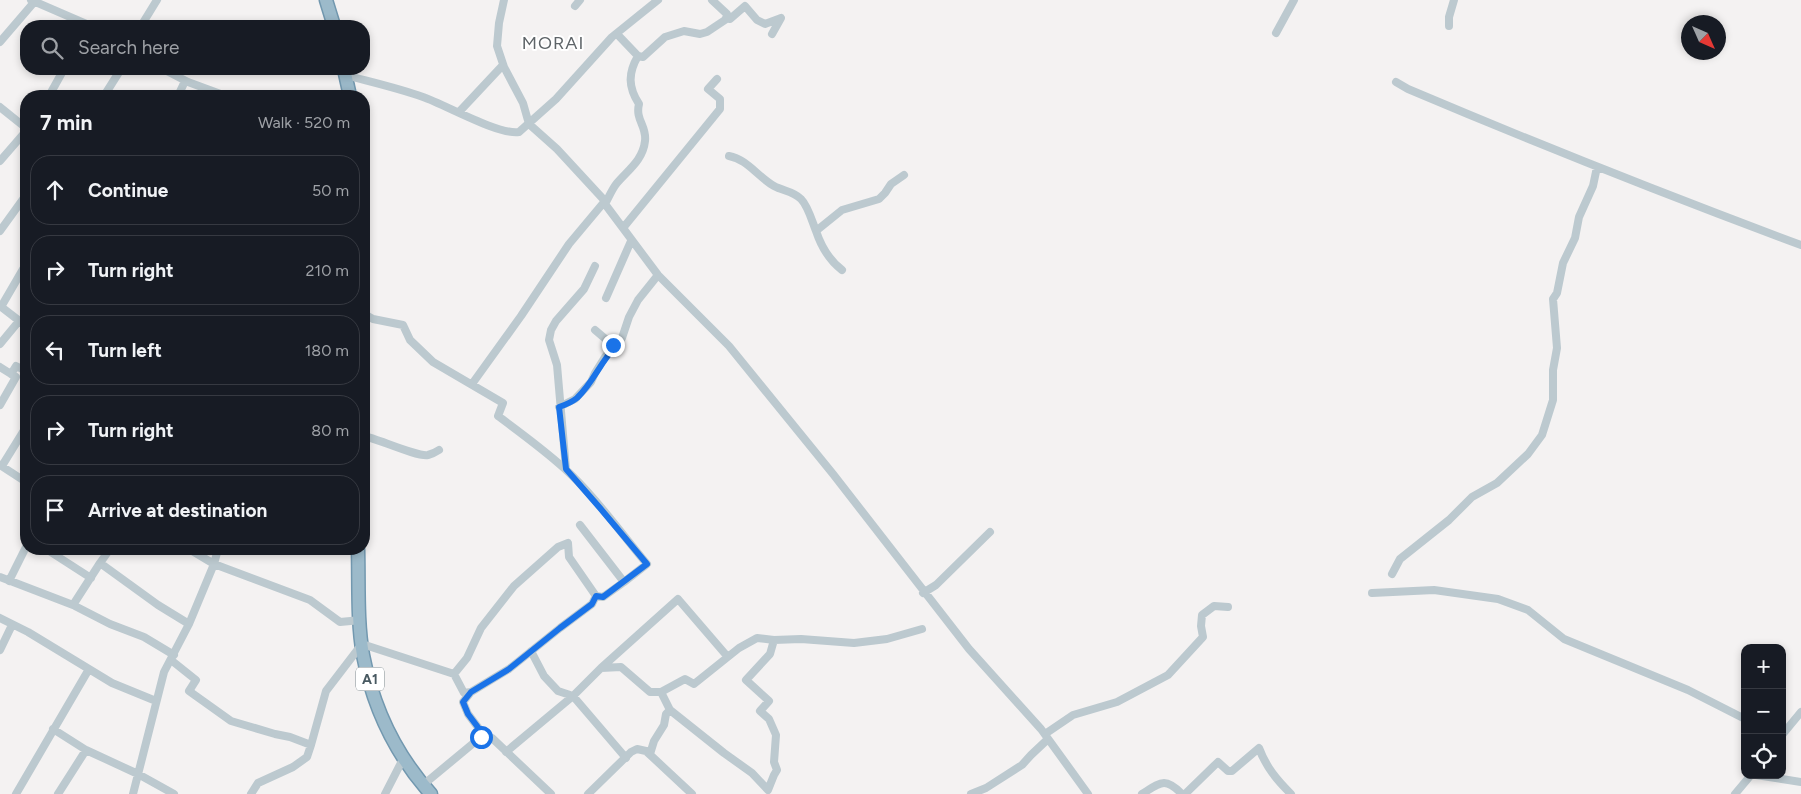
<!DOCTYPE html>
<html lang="en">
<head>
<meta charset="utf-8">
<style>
  body { margin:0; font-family:Figtree,sans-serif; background:#20242c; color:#f1f3f6 }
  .controls { position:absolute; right:15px; bottom:15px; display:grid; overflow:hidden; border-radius:10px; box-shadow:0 2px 8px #0003 }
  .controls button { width:45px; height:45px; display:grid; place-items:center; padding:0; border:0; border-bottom:1px solid #363941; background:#171b24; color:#f1f3f6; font:25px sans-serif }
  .compass { position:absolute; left:1681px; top:15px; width:45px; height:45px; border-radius:50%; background:#171b24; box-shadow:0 2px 8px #0003; rotate:135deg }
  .stop { position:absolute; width:15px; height:15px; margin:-11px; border:4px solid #1a73e8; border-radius:50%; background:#fff }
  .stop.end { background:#1a73e8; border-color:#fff; box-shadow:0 1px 5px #0008 }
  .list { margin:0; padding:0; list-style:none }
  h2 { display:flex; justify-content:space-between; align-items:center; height:65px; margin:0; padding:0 20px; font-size:21px }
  h2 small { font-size:16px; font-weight:400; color:#9ea1a6 }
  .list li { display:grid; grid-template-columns:32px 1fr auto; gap:15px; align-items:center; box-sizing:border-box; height:70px; margin:0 10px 10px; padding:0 10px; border:1px solid #363941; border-radius:20px }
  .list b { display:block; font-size:19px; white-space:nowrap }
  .list em { font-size:16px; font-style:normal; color:#9ea1a6 }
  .icon { flex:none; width:28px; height:28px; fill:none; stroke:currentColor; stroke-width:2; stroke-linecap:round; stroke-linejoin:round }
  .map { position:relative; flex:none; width:1801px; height:794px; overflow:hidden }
  .search { position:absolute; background:#171b24; box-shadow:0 2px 8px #0003; left:20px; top:20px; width:350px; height:55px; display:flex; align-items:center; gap:12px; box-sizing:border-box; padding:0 18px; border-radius:20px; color:#9ea1a6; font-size:19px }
  .panel { position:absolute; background:#171b24; box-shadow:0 2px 8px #0003; left:20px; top:90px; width:350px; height:465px; border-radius:20px }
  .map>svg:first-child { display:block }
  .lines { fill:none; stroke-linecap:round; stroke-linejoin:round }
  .trunk-casing { stroke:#7298af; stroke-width:15 }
  .minor { stroke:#bcc9cf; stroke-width:8 }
  .trunk { stroke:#9cbaca; stroke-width:12 }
  .route { stroke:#1a73e8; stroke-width:6 }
  .labels { text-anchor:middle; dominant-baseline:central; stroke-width:4; stroke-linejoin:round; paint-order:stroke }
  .shield { fill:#fff; stroke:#7f8b90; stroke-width:1 }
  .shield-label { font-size:14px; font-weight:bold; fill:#485961 }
  .quarter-label { font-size:18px; letter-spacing:1px; fill:#5e6468; stroke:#fff }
</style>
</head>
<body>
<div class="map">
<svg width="1801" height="794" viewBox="0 0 1801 794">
  <rect width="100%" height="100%" fill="#f4f2f2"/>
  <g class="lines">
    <defs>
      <path id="trunk" d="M 326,0 L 334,26
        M 344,69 L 350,96
        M 358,549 C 359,584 357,621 363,655 C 373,707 396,755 431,794"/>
    </defs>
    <use href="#trunk" class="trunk-casing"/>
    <path class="minor" d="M 31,0 L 91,26
      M 504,0 L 499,23 L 497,46 L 504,67 L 523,103 L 529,124 L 557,149 L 605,201 L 605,204 L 658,275 L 729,346 L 833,474 L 969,649 L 1041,729 L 1088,794
      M 575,6 L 580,0
      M 726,18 L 730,19 L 745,6 L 757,20 L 765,24 L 781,18 L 772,34
      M 141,26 L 157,0
      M 1449,26 L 1449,17 L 1454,0
      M 1276,33 L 1294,0
      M 617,34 L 638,56
      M 0,42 L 36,0
      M 638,56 L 643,57 L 665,37 L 684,31 L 700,34 L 707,32 L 728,18 L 727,14 L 712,0
      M 163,69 L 188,82 L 226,96
      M 345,75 C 371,82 398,88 423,97 C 446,105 498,135 519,132 L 556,99 L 612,37 L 658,0
      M 1396,82 L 1408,89 C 1538,144 1669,196 1801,245
      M 49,96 L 64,69
      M 104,96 L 121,69
      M 178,96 L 185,81
      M 0,107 L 26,128
      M 459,112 L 503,65
      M 729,156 C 747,159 758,177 774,186 C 783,191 793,191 801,199 C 808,206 812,221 816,231
      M 0,161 L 26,131 L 26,129
      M 605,204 C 609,197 612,189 617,183 C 628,170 643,160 645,141 C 647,126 635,120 639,104 C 628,87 628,73 638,56
      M 623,228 L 720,109 L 720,99 L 708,89 L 717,79
      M 0,231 L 26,195
      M 842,270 C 829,260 821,246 816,231 L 842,210 L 879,199 L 885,193 L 891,184 L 904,175
      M 606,298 L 631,241
      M 0,306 L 26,326
      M 1,307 L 26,264
      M 364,314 L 373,319 L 403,325 L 410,340 L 433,362 L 503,403 L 498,416 C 521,433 543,449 564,468 C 594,495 621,533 647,564 L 624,582
      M 595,330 L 615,347
      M 0,344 L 19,321
      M 0,367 L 11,374
      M 472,384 L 521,316 L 569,244 L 605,201
      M 0,405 L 16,377 L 11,374 L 16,366 L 26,371
      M 559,407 L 575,399 L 591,382 L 595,373 L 605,357 L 622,338 L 629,317 L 638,300 L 658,275
      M 364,436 C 378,439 417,457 428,455 C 432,454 436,452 439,450
      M 0,465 L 26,482
      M 2,466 L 26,427
      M 566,469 L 557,365 L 549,340 L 551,330 L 556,321 L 584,289 L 595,266
      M 580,525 L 624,582 L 603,597 L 596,596
      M 46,549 L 91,578
      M 189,549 L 214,564 L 310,600 L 340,622 L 361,620
      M 100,563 L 110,549
      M 1392,574 L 1400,559 L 1449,520 L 1472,497 L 1497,483 L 1528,454 L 1542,435 L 1553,400 L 1553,370 L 1557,348 L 1553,299 L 1557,293 L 1563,263 L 1575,238 L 1579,217 L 1593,186 L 1597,167
      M 0,577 L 73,605 L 110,624 L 144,637 L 174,655
      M 9,581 L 26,547
      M 923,593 L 936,585 L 990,532
      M 1372,593 L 1434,590 L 1498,599 L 1528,610 L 1564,639 L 1688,690 L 1745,719
      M 73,605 L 100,563 L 158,605 L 189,624
      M 0,618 L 28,632 L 112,683 L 156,701
      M 0,650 L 12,625
      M 531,651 L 544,676 L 558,691 L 573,696 L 626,758
      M 171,660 L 196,680 L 189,691 L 231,721 L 275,734 L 290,737 L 311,745
      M 601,668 L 678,599 L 727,656
      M 454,674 L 464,693 L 471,692
      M 670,710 L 724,753 L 752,773 L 768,790 L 774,775 L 777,770 L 774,762 L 776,735 L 769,719 L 760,711 L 769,701 L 746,680 L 770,654 L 774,640
      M 53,729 L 86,750 L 138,774 L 174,794
      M 1045,734 L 1073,715 L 1117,702 L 1168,675 L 1203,637 L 1201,626 L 1202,615 L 1214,606 L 1228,607
      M 1782,735 L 1801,712
      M 506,752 L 573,696 L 601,668 L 621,667 L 650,692 L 661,692 L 685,679 L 694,684 L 739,648 L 757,638 L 774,640 L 801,639 L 854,643 L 887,639 L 922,629
      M 650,754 L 654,741 L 664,725 L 666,714 L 670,710 L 661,692
      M 1756,775 L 1801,782
      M 423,785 L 476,741 L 485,736 L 492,738 L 551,794
      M 16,794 L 89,669
      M 58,794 L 86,750
      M 133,794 L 164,672 L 189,624 L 214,564 L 218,549
      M 251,794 L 258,783 L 293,767 L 307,757 L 311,745 L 326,691 L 362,644 L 454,674 L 467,658 L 481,628 L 514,586 L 558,547 L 568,543 L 569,557 L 596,596 L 592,604 L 560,628 L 509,669 L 471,692 L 463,702 L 468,714 L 480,730 L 481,737
      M 385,794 L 403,759
      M 588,794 L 631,752 L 637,749 L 646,751 L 692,794
      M 971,794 L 986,788 L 1022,765 L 1031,755 L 1048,739
      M 1142,794 C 1161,782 1165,777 1182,794
      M 1185,794 L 1218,762 L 1228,771 L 1232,771 L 1259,748 C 1266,767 1277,780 1291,794
      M 1735,794 L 1751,775"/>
    <use href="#trunk" class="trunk"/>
  </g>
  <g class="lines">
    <path class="route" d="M 481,737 L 480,730 L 468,714 L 463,702 L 471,692 L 509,669 L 560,628 L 592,604 L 596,596 L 603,597 L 647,564 L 600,508 L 566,469 L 559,407 C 565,405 572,402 577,398 C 593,383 600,363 615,347 L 613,345"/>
  </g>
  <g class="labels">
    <rect class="shield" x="356" y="667.5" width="28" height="23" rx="4"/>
    <g class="shield-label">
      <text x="370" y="679">A1</text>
    </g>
    <g class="quarter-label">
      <text x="553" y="43">MORAI</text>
    </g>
  </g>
</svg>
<div class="controls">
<button>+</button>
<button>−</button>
<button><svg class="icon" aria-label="locate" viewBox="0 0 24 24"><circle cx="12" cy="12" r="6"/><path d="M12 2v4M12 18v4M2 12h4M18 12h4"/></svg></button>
</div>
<svg class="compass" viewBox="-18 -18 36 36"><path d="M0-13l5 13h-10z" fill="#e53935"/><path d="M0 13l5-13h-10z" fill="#9ea1a6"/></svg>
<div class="stop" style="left:481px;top:737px"></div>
<div class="stop end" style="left:613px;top:345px"></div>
<div class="search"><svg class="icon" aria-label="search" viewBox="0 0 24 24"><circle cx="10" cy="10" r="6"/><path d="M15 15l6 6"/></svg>Search here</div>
<section class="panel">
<h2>7 min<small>Walk · 520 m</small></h2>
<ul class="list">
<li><svg class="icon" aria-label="ahead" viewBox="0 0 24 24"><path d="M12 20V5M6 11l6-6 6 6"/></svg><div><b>Continue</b></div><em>50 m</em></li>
<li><svg class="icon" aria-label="right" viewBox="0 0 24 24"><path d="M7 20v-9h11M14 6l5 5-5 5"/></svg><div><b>Turn right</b></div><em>210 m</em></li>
<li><svg class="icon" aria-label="left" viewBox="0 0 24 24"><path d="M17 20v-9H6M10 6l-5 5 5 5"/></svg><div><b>Turn left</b></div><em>180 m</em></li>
<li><svg class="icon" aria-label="right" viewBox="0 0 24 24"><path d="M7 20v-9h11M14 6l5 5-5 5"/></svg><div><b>Turn right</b></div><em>80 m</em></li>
<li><svg class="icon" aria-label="arrive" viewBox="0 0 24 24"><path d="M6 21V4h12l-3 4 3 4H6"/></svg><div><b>Arrive at destination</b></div></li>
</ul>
</section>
</div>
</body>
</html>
